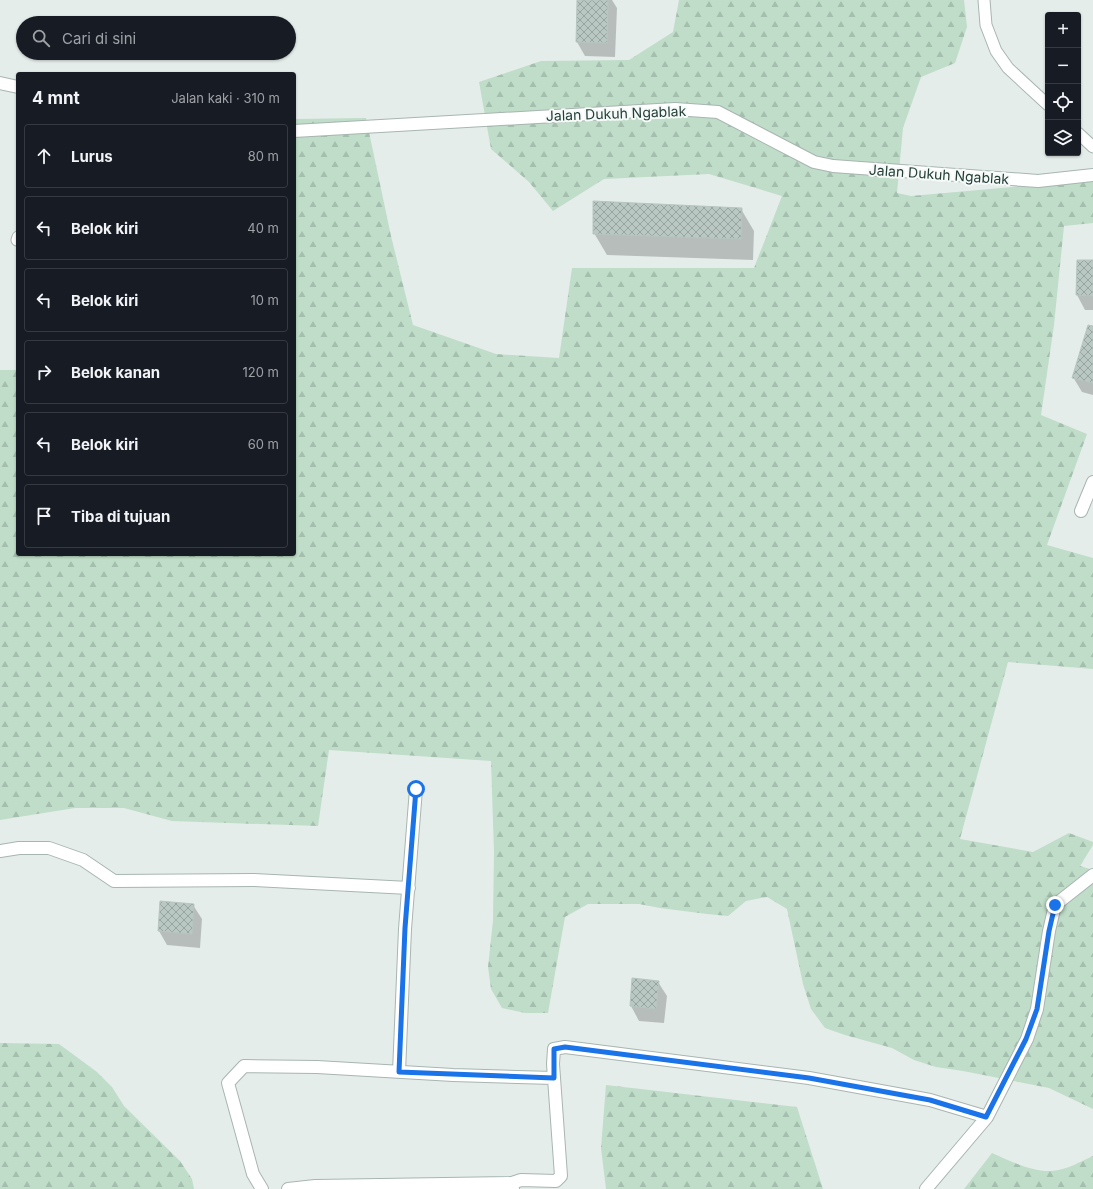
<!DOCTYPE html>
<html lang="id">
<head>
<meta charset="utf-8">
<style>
  body { margin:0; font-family:Inter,sans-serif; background:#20242c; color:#f1f3f6 }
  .controls { position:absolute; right:12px; top:12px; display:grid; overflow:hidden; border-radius:4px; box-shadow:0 1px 3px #0004 }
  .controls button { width:36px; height:36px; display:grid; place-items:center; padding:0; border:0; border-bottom:1px solid #363941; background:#171b24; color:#f1f3f6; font:20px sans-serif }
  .stop { position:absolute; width:12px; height:12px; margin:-9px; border:3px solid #1a73e8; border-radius:50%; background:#fff }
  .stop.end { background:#1a73e8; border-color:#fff; box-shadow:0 1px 4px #0008 }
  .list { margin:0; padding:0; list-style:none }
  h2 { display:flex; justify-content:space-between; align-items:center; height:52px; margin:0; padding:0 16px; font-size:17px }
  h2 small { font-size:13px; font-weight:400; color:#9ea1a6 }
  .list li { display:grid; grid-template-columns:26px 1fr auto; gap:12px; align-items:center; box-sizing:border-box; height:64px; margin:0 8px 8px; padding:0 8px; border:1px solid #363941; border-radius:4px }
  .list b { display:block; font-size:15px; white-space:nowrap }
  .list em { font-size:13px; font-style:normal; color:#9ea1a6 }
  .icon { flex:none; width:22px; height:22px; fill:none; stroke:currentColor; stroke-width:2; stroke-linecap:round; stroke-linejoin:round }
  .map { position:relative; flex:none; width:1093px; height:1189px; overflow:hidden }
  .search { position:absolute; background:#171b24; box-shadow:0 1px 3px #0004; left:16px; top:16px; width:280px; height:44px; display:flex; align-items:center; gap:10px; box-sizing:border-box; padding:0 14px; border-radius:22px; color:#9ea1a6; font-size:15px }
  .panel { position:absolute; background:#171b24; box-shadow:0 1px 3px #0004; left:16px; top:72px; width:280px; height:484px; border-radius:4px }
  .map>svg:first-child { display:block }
  .forest { fill:url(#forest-firs) }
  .shadow { fill:#0003 }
  .building { fill:url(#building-cross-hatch); stroke:#b7c6c1 }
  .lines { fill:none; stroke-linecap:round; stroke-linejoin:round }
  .service-casing { stroke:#a8b5b1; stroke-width:13 }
  .minor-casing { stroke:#a8b5b1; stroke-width:14 }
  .service { stroke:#fff; stroke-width:11 }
  .minor { stroke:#fff; stroke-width:12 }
  .route { stroke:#1a73e8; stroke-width:5 }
  .labels { text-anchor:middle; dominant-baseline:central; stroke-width:4; stroke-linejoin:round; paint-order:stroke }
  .street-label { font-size:14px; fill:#253e38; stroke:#f5faf8 }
</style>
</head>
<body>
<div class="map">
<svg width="1093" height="1189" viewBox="0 0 1093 1189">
  <defs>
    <pattern id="forest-firs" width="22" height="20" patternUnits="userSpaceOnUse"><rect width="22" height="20" fill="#bfddc8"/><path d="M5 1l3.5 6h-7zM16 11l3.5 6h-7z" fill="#a4bfad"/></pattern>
    <pattern id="building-cross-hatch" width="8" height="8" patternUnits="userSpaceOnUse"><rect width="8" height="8" fill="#bac8c3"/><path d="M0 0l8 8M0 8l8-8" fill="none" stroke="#97a49f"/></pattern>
  </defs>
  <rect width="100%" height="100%" fill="#e5edea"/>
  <path class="forest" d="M 679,0 L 964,0 L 967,27 L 955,63 L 921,77 L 903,128 L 897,193 L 911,196 L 1093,180 L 1093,223 L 1064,226 L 1054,325 L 1041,415 L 1087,434 L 1047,545 L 1093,558 L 1093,669 L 1008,662 L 960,839 L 1033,852 L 1069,833 L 1093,842 L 1093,845 L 1080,866 L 1093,870 L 1093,1109 L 1049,1088 L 963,1071 L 936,1067 L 914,1060 L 892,1048 L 845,1035 L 825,1028 L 811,1009 L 803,984 L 787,909 L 767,897 L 746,901 L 728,916 L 707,914 L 660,908 L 639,904 L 588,904 L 565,917 L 548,1013 L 525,1013 L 502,1008 L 491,989 L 488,967 L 493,921 L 494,852 L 491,761 L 329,750 L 318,826 L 172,821 L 124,808 L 75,808 L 0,820 L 0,370 L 18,370 L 18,554 L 294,554 L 294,119 L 366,118 L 391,236 L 413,325 L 496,354 L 559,358 L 572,268 L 754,268 L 782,196 L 709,174 L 604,179 L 553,211 L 529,182 L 491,149 L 479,82 L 541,61 L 629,60 L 673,32 Z
    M 0,1043 L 59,1044 L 97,1072 L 112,1087 L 124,1106 L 180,1161 L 192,1179 L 194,1189 L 0,1189 Z
    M 606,1085 L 797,1107 L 823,1189 L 606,1189 L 601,1148 Z
    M 992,1153 C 1010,1161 1031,1172 1052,1171 C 1066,1170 1080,1162 1093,1156 L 1093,1189 L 964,1189 Z"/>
  <path class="shadow" d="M 578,0 L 612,0 L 617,8 L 615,57 L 585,56 L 577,42 Z
    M 741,209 L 754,231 L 753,260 L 607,255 L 594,233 Z
    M 1078,261 L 1093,261 L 1093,310 L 1085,310 L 1077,295 Z
    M 1093,327 L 1093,395 L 1082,392 L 1073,377 Z
    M 193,905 L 202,919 L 200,948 L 167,945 L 159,931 Z
    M 658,982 L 667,996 L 664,1023 L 639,1021 L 631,1006 Z"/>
  <path class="building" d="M 577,0 L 608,0 L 607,43 L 576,42 Z
    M 593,201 L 742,208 L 741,239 L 593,234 Z
    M 1077,260 L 1093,260 L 1093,296 L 1076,295 Z
    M 1088,325 L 1093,326 L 1093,383 L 1072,378 Z
    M 160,901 L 194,904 L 192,934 L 158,931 Z
    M 632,978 L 659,981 L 656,1009 L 630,1006 Z"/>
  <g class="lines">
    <defs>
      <path id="service" d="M 984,0 L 986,25 L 996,51 L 1008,68 L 1048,105
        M 1078,133 L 1093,147
        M 17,240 L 18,237"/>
      <path id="minor" d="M 0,83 L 18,87
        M 294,131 L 675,109 L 718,112 L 814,162 L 833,166 L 1038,181 L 1093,175
        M 1081,511 L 1093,482
        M 0,851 L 19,848 L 49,848 L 83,860 L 114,881 L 254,880 L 409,888
        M 399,1072 L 405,929 L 416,789
        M 262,1189 L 253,1174 L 228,1083 L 244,1066 L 317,1067 L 453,1075 L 554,1078
        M 288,1189 L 315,1186 L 512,1183
        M 513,1189 L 512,1183 L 521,1180 L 556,1181 L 561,1176 L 553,1064 L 554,1049 L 565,1047 L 809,1078 L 930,1100 L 987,1117
        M 926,1189 L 987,1117 L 1027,1039 L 1037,1009 L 1049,931 L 1055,905 L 1093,875"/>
    </defs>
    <use href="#service" class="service-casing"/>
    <use href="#minor" class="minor-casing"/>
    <use href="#service" class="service"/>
    <use href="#minor" class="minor"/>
  </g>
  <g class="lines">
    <path class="route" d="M 416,789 L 405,928 L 399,1072 L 554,1078 L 554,1049 L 565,1047 L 809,1078 L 930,1100 L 986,1117 L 1026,1039 L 1037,1009 L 1049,931 L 1055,905"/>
  </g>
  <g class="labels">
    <g class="street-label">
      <text transform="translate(616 113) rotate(-2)">Jalan Dukuh Ngablak</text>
      <text transform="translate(939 174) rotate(4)">Jalan Dukuh Ngablak</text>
    </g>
  </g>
</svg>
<div class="controls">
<button>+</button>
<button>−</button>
<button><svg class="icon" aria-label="locate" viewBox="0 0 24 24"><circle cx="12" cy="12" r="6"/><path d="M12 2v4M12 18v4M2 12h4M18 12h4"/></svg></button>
<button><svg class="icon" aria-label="layers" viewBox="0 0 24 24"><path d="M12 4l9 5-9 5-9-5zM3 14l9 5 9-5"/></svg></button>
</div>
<div class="stop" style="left:416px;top:789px"></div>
<div class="stop end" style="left:1055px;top:905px"></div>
<div class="search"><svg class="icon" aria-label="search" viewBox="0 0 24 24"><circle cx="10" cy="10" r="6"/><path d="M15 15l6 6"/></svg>Cari di sini</div>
<section class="panel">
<h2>4 mnt<small>Jalan kaki · 310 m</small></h2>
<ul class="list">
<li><svg class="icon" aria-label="ahead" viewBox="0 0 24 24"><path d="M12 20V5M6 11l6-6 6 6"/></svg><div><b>Lurus</b></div><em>80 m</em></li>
<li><svg class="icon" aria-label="left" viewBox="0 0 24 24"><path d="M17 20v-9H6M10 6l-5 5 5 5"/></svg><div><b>Belok kiri</b></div><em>40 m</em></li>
<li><svg class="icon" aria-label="left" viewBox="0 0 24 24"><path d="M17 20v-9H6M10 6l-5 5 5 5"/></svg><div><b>Belok kiri</b></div><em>10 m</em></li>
<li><svg class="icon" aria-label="right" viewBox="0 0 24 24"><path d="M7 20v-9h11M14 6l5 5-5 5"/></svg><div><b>Belok kanan</b></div><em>120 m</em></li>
<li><svg class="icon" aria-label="left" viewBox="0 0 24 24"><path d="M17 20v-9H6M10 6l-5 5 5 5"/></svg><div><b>Belok kiri</b></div><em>60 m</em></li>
<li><svg class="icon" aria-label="arrive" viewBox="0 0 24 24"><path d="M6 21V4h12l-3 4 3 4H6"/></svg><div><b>Tiba di tujuan</b></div></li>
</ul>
</section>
</div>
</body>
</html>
